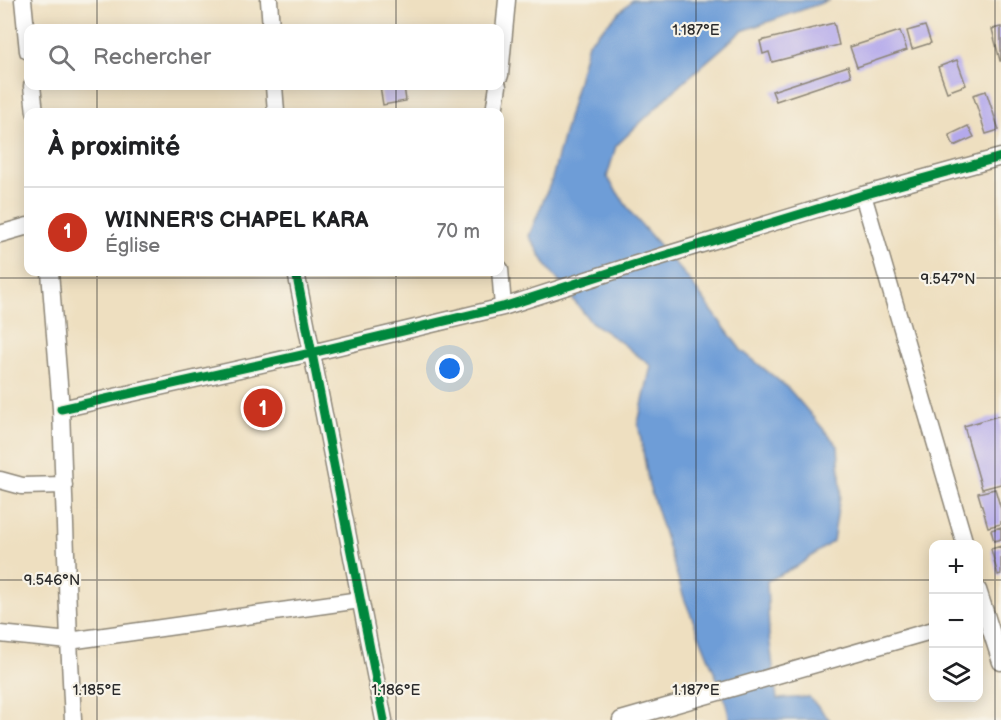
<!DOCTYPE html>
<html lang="fr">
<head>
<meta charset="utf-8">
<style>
  body { margin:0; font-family:"Balsamiq Sans",sans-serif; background:#f2f2f2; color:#202124 }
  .controls { position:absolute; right:18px; bottom:18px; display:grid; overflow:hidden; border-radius:12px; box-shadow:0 3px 15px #0003 }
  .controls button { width:54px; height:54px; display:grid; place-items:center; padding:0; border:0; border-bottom:2px solid #e0e0e0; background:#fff; color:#202124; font:30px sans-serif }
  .you { position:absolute; left:450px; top:369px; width:21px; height:21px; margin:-15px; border:4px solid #fff; border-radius:50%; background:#1a73e8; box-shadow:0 0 0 9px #1a73e833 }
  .badge { display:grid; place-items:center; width:39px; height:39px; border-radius:50%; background:#c8321e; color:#fff; font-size:20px; font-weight:700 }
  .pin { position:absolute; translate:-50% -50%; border:3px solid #fff; box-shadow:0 2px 6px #0006 }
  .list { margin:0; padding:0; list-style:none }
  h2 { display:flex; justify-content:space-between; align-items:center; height:78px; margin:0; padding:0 24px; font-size:26px }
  h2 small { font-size:20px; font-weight:400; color:#757577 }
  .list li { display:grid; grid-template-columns:39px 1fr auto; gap:18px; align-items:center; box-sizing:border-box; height:90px; padding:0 24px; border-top:2px solid #e0e0e0 }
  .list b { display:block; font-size:22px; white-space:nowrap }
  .list p { margin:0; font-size:20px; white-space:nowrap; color:#757577 }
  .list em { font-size:20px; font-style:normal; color:#757577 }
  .icon { flex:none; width:33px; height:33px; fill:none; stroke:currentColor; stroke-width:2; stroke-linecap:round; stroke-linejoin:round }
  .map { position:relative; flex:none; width:1001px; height:720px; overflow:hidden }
  .search { position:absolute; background:#fff; box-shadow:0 3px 15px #0003; left:24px; top:24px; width:480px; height:66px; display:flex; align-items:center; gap:15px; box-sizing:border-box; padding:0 21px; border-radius:12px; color:#757577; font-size:22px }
  .panel { position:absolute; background:#fff; box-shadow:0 3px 15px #0003; left:24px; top:108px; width:480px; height:168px; border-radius:12px }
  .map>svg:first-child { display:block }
  .water { fill:#6e9dd7; stroke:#4c6481; stroke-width:1.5 }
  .building { fill:#b4a9eb }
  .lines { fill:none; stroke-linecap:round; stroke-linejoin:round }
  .street-casing { stroke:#8c8576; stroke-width:19 }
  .street { stroke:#fff; stroke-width:16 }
  .cycleway-casing { stroke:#f7f3e8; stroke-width:13 }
  .cycleway { stroke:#00873e; stroke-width:9 }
  .ticks { fill:none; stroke:#2b2b2b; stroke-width:1.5; stroke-opacity:0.45 }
  .ticks-label { font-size:15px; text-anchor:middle; fill:#2b2b2b; stroke:#f7f3e8; stroke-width:4.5; stroke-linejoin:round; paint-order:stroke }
</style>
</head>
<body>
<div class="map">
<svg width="1001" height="720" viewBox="0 0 1001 720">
  <rect width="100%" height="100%" fill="#f7f3e8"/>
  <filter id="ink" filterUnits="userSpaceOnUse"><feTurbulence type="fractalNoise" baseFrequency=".0167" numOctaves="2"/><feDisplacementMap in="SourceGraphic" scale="12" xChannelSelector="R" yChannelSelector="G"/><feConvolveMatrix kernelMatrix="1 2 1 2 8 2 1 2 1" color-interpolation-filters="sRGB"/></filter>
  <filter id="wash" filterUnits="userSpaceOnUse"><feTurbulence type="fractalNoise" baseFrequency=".008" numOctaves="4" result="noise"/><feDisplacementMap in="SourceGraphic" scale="24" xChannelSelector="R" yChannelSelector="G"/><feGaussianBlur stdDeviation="1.35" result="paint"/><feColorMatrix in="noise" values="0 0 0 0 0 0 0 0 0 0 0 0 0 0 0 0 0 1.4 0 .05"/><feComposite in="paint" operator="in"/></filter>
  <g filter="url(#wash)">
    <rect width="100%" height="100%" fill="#eedfc0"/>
    <path class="water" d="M 632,0 L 830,0 L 742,31 L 681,84 L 616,146 L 607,177 L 632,214 L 687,277 L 741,350 L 788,388 L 838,446 L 841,489 L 833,541 L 796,567 L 767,581 L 769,635 L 777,699 L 809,697 L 830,720 L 730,720 L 724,696 L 684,598 L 649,485 L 638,423 L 651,366 L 623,344 L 590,321 L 546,265 L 529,236 L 552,179 L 588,43 Z"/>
    <g id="blocks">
      <path class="building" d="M 834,23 L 839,45 L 772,62 L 769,52 L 763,54 L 760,41 Z
        M 925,26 L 931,43 L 912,49 L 907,31 Z
        M 1001,27 L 1001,61 L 1000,61 L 992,29 Z
        M 900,31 L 907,50 L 857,67 L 850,47 Z
        M 957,60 L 966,85 L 947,92 L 938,67 Z
        M 848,66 L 851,76 L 776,101 L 772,91 Z
        M 380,86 L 404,86 L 406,101 L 383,105 Z
        M 986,91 L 999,130 L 986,134 L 973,95 Z
        M 968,126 L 974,137 L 954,146 L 949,135 Z
        M 1001,415 L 1001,484 L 982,489 L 964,426 Z
        M 995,489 L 1001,509 L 1001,524 L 988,527 L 978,493 Z
        M 1001,527 L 1001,539 L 994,541 L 991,530 Z
        M 1001,546 L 1001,574 L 998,575 L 991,549 Z"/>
    </g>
  </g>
  <g filter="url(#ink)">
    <use href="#blocks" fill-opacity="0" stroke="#8c8576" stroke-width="1.5"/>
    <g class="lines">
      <defs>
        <path id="street" d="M 23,0 L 28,51
          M 269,0 L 271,28
          M 500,75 L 507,0
          M 32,86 L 35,112
          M 274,86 L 276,112
          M 494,112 L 498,86
          M 863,195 L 965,544
          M 0,234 L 28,226
          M 500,269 L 503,307
          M 50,272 L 61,409 L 69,641 L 73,720
          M 296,272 L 384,720
          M 61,409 L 311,353 L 503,307 L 633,265 L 863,195 L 1001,157
          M 0,480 L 22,486 L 64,485
          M 978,590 L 1001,662
          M 0,634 L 69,641 L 360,600
          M 621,720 L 934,630"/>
      </defs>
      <use href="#street" class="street-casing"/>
      <use href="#street" class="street"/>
      <defs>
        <path id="cycleway" d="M 296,272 L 384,720
          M 61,409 L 311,353 L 503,307 L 633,265 L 863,195 L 1001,157"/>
      </defs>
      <use href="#cycleway" class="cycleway-casing"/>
      <use href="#cycleway" class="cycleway"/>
    </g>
  </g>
  <path class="ticks" d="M 97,0 L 97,28M 396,0 L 396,28M 696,0 L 696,720M 995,0 L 995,720M 97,86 L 97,112M 396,86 L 396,112M 97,272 L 97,720M 396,272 L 396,720M 0,278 L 1001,278M 0,580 L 934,580M 978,580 L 1001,580"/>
  <g class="ticks-label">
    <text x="696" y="35">1.187°E</text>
    <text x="948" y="284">9.547°N</text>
    <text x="52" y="585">9.546°N</text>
    <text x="97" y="695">1.185°E</text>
    <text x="396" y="695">1.186°E</text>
    <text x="696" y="695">1.187°E</text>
  </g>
</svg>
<div class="controls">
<button>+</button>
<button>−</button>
<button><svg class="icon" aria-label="layers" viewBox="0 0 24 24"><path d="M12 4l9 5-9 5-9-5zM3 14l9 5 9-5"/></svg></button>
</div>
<div class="you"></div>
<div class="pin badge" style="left:263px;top:408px">1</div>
<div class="search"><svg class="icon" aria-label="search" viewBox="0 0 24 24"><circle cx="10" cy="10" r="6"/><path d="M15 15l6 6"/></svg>Rechercher</div>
<section class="panel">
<h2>À proximité<small></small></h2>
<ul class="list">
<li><span class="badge">1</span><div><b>WINNER'S CHAPEL KARA</b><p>Église</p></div><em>70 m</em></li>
</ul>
</section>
</div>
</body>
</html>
